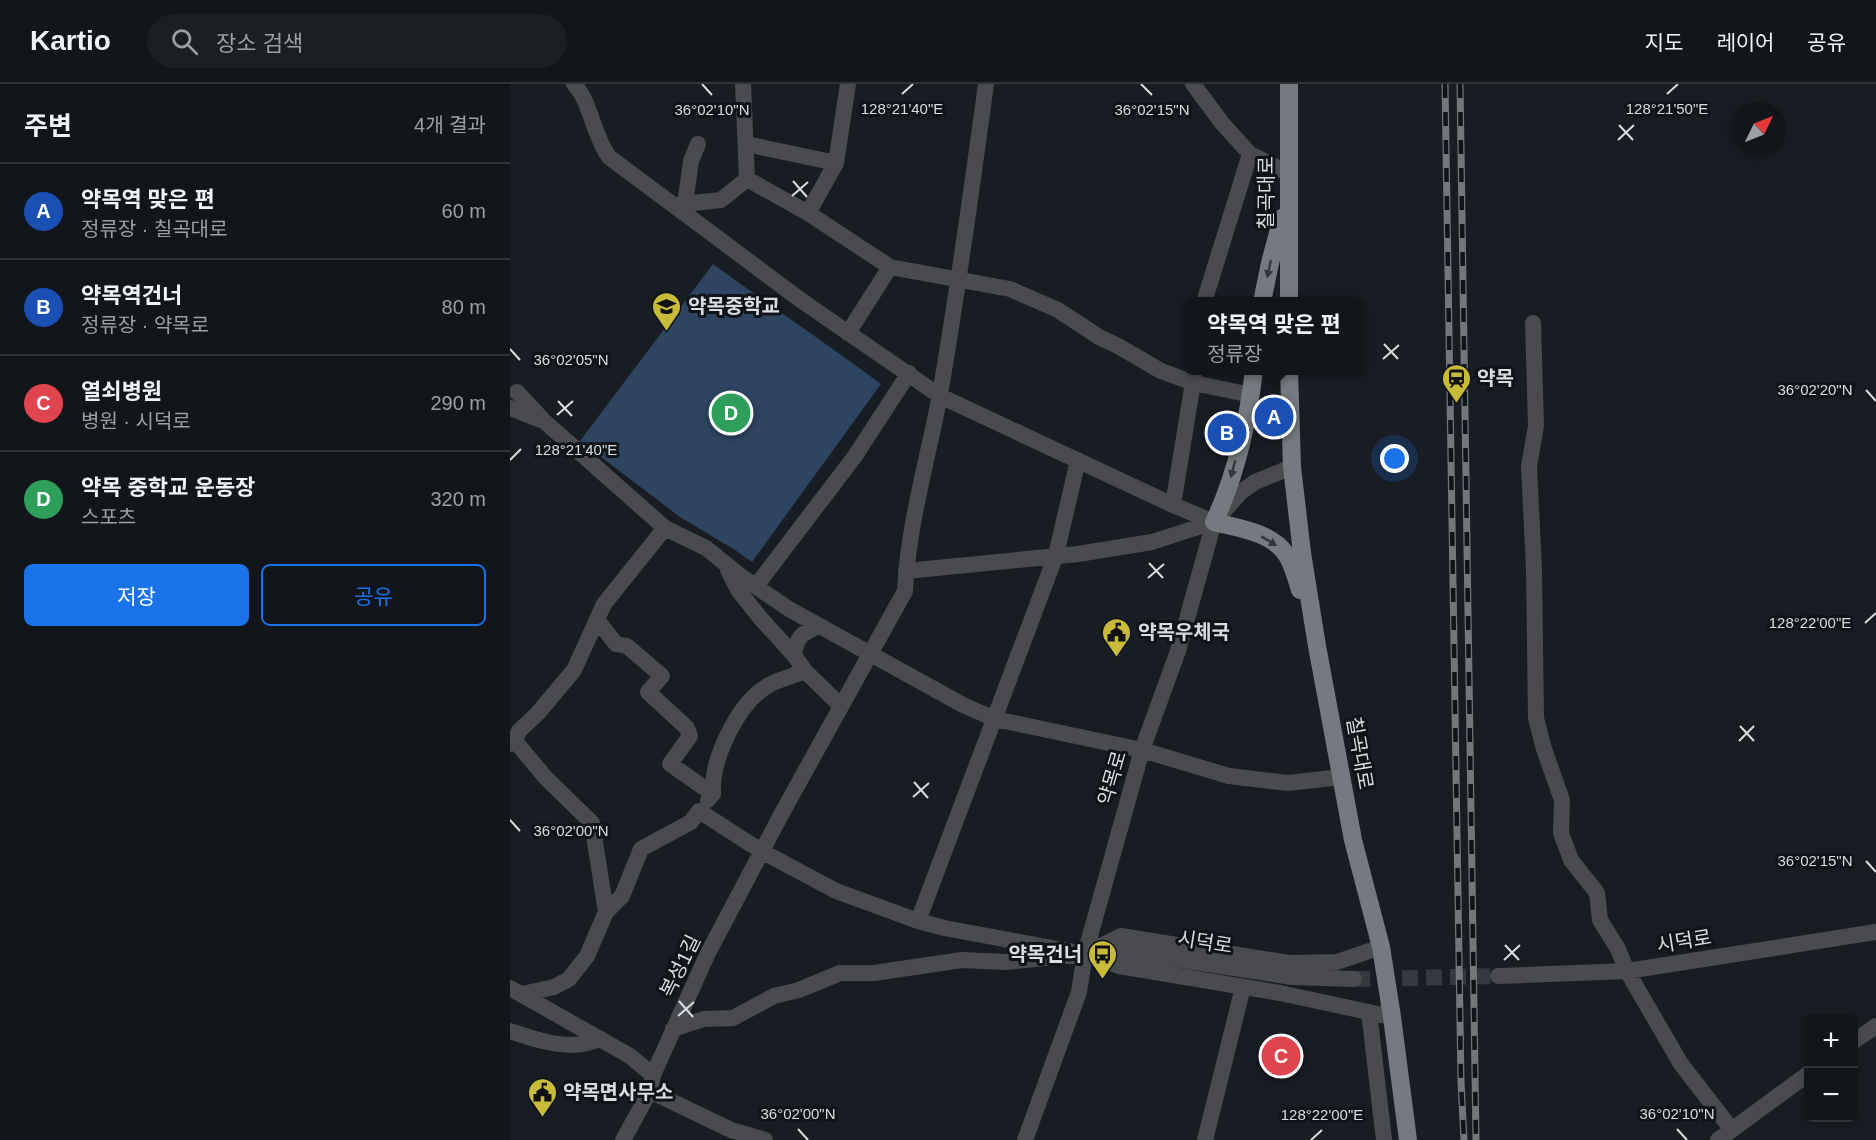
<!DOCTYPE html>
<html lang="ko">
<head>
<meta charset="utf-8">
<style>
  body { margin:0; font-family:Helvetica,"Noto Sans KR",sans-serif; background:#1b1f24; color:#f1f3f6 }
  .controls { position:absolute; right:18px; bottom:18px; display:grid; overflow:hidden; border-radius:9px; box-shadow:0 3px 9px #0003 }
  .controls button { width:54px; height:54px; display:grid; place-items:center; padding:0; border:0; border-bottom:2px solid #31353a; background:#12161b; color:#f1f3f6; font:30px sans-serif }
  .compass { position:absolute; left:1222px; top:18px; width:54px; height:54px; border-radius:50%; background:#12161b; box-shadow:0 3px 9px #0003; rotate:47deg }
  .you { position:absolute; left:885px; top:375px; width:21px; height:21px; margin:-15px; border:4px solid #fff; border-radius:50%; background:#1a73e8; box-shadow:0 0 0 9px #1a73e833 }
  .badge { display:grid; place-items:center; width:39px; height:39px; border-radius:50%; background:#1a73e8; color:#fff; font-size:20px; font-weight:700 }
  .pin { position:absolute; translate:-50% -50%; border:3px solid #fff; box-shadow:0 2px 6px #0006 }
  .popup { position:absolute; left:674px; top:213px; width:180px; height:78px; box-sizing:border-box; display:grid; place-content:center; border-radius:9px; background:#12161b; filter:drop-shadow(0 2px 4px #0005); font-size:20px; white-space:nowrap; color:#9c9fa3 }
  .popup b { font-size:22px; color:#f1f3f6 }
  .popup::after { content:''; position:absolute; left:50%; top:100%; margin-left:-12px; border:12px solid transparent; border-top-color:#12161b }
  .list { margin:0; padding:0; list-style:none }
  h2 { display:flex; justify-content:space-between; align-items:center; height:78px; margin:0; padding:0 24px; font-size:26px }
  h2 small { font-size:20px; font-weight:400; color:#9c9fa3 }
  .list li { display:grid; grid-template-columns:39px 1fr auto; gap:18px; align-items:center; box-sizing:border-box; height:96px; padding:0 24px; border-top:2px solid #31353a }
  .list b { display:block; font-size:22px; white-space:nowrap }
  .list p { margin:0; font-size:20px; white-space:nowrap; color:#9c9fa3 }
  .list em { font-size:20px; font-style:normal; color:#9c9fa3 }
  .actions { display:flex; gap:12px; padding:18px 24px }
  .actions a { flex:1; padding:14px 0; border:2px solid #1a73e8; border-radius:9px; text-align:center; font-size:21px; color:#1a73e8 }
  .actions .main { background:#1a73e8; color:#fff }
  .icon { flex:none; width:33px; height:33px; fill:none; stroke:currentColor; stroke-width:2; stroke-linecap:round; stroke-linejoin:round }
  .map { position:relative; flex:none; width:1366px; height:1056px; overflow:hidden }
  header { display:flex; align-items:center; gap:36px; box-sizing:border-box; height:84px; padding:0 30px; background:#12161b; border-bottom:2px solid #31353a }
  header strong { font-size:28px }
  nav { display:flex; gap:33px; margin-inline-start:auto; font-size:21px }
  .search { width:420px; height:54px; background:#1b1f24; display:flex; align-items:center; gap:15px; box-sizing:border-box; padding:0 21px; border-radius:33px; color:#9c9fa3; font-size:22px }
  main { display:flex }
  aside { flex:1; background:#12161b }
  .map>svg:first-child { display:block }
  .green { fill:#2d4560 }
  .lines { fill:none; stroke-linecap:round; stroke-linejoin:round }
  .minor-tunnel { stroke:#353a40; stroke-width:16; stroke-dasharray:16 8; stroke-linecap:butt }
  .minor { stroke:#494b4f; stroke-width:16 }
  .major { stroke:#747a80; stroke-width:18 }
  .rail-casing { stroke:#72777c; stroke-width:7 }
  .rail { stroke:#0f141a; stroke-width:4.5; stroke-dasharray:14; stroke-linecap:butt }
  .oneway { fill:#32383e }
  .ticks { fill:none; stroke:#d9dde1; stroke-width:2 }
  .labels { text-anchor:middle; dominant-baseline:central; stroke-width:6; stroke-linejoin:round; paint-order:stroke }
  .street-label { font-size:20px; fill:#d9dde1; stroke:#0f141a }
  .poi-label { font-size:20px; font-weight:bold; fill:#d9dde1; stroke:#0f141a; text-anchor:start }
  .ticks-label { font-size:15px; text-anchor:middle; fill:#d9dde1; stroke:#0f141a; stroke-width:6; stroke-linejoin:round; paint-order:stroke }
</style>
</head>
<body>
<header>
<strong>Kartio</strong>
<div class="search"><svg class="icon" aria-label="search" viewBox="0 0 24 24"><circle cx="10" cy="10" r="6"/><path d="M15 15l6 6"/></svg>장소 검색</div>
<nav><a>지도</a><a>레이어</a><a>공유</a></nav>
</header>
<main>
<aside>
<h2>주변<small>4개 결과</small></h2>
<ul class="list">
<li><span class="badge" style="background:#1a4fb4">A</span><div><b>약목역 맞은 편</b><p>정류장 · 칠곡대로</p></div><em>60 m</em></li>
<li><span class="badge" style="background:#1a4fb4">B</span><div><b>약목역건너</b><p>정류장 · 약목로</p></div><em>80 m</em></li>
<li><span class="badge" style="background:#e0444e">C</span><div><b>열쇠병원</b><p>병원 · 시덕로</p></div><em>290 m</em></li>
<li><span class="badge" style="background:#2e9e5b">D</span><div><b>약목 중학교 운동장</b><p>스포츠</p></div><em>320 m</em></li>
</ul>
<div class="actions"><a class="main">저장</a><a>공유</a></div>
</aside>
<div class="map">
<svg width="1366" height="1056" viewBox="0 0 1366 1056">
  <rect width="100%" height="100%" fill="#181d24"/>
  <path class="green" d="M 203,180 C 259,221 316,259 371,300 L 242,478 L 225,466 L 170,433 L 70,357 Z"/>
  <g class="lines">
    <path class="minor-tunnel" d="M 844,895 L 988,892"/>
    <path class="minor" d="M 64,0 C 81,18 83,51 99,73 L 292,217 L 430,312 L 663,421 L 704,438
      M 233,0 L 237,95 L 298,129 L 380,183 L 500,205 L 548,226 L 589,253 L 608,262 L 651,287 L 684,299 L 741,311
      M 683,0 L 712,39 L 740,70 L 778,89
      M 236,60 L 326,79
      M 175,120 L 181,77 L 188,60
      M 165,121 L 211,116 L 237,95
      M 298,129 L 326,79 L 338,0
      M 694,218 L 740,70
      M 1023,239 L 1026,342 L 1019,382 L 1024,486 L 1026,634 L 1034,665 L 1052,716 L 1051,749 L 1061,776 L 1087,809 L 1090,836 L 1108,865 L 1117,887 L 1171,980 L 1222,1046
      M 338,249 L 380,183
      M 7,308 L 34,337 L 155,444 L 196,464 L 232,493 L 279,525 L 453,621 L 485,635 L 632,666 L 719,692 L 778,699 L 831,693
      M 0,324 L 31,336
      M 663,421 L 685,286
      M 218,486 L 228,506 L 252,536 L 284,571 L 295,587 L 331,622
      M 396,487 L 568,470 L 642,458 L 704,438
      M 246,502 L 345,372 L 399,289
      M 87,536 L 106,560 L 117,562 L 152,592 L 138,608 L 177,644 L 180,652 L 160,680 L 203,710
      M 284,571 C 287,552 292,549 309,542
      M 5,657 L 35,693 L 82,739 L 96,828
      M 0,660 L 5,657 L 9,647 L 28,629 L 64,586 L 94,520 L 155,444
      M 198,716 L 203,710 C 201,675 228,618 259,601 C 270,595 283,592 295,587
      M 408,837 L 546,471 L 568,376
      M 583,869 L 614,867 L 782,893 L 844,895
      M 988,892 L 1117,887 L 1366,848
      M 0,904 L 120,972 L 143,991
      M 12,910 L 44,903 L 59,895 L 77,872 L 96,828 L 112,812 L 131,765 L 181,738 L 189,727 L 253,768 L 326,807 L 408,837 L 434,844 L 575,870 L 609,882 L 770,909 L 882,933
      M 859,928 L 874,1056
      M 163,945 L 194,935 L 223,934 L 264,912 L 289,906 L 330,889 L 364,889 L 452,876 L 496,878 L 575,870 L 611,852 L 779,879 L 827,878 L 871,863
      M 0,947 C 21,954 49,964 72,960 C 78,959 85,957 91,955
      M 1344,957 L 1366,942
      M 140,1007 L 221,1046 L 255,1056
      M 113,1056 L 140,1007 L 143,991 L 198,869 L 272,729 L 395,507 C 398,440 418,376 430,310 C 448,207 462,103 476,0
      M 515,1056 L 569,908 L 575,870 L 632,666 L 668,567 L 704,438 L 731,408 L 745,398 L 782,383
      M 695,1056 L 733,903
      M 1208,1056 L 1298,990"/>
    <path class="major" d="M 779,0 L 779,218
      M 752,218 L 760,179 L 772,134
      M 744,286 C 738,338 726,391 704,438 C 728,444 761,448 776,470 C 783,480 786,494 790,506
      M 779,286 L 782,383 L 792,469 L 807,562 L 843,756 L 871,863 L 882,933 L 898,1056"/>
    <defs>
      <path id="rail" d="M 935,0 L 951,998 L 954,1056
        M 950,0 L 966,1056"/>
    </defs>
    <use href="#rail" class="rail-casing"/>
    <use href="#rail" class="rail"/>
  </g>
  <defs><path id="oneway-solid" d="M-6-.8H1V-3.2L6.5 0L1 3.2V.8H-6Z" transform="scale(1.5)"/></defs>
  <g class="oneway">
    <use href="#oneway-solid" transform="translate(759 185) rotate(102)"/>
    <use href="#oneway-solid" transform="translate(723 385) rotate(105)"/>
    <use href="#oneway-solid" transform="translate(759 457) rotate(31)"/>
  </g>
  <path class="ticks" d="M 192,0 L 202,11M 631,0 L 642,11M 392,10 L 403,0M 1157,10 L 1168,0M 1109,41 L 1123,56M 1108,56 L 1124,41M 283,97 L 297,113M 282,112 L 298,98M 874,260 L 888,275M 0,265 L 10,276M 873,275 L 889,261M 1356,306 L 1366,317M 48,317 L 62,332M 47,331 L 63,317M 0,376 L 11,365M 639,479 L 653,494M 638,494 L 654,480M 1355,539 L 1366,529M 1230,642 L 1244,657M 1229,657 L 1244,642M 404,698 L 418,714M 403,713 L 419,699M 0,736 L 10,747M 1356,777 L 1366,788M 995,861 L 1009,876M 994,876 L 1010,861M 169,917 L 183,933M 168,932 L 184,918M 288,1045 L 298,1056M 1167,1045 L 1177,1056M 801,1056 L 812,1046"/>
  <defs>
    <symbol id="school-pin" viewBox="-11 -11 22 30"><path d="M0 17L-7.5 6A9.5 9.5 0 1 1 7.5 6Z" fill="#c9bb3a" stroke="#0f141a"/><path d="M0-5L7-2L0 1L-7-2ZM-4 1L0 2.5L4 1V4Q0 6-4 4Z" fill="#111"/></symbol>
    <symbol id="station-pin" viewBox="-11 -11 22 30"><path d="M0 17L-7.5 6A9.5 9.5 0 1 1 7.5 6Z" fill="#c9bb3a" stroke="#0f141a"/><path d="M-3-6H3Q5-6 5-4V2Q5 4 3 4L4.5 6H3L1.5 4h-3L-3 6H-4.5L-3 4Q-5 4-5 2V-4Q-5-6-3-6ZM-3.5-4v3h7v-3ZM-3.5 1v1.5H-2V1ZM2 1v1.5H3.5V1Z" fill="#111"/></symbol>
    <symbol id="civic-pin" viewBox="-11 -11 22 30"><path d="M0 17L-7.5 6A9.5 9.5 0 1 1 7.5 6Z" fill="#c9bb3a" stroke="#0f141a"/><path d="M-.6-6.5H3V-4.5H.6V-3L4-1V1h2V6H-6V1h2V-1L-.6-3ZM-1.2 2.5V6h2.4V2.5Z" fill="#111"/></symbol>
    <symbol id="bus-pin" viewBox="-11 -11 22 30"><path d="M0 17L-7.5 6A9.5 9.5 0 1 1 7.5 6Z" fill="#c9bb3a" stroke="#0f141a"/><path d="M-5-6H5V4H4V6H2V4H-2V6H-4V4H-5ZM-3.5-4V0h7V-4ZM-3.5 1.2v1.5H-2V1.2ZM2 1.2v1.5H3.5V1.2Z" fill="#111"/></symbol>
  </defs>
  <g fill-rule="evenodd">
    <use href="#school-pin" x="140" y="206" width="33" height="45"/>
    <use href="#station-pin" x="930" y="278" width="33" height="45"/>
    <use href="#civic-pin" x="590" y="532" width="33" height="45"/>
    <use href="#bus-pin" x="576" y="854" width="33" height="45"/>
    <use href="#civic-pin" x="16" y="992" width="33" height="45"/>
  </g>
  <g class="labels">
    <g class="street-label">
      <text transform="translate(756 109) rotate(-90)">칠곡대로</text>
      <text transform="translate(850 669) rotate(80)">칠곡대로</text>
      <text transform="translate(602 694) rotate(-74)">약목로</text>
      <text transform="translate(1174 857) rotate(-9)">시덕로</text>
      <text transform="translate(695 858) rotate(9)">시덕로</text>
      <text transform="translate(170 882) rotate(-64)">복성1길</text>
    </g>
    <g class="poi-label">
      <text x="178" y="222">약목중학교</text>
      <text x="967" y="294">약목</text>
      <text x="628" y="548">약목우체국</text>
      <text x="572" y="870" text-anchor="end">약목건너</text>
      <text x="53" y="1008">약목면사무소</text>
    </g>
  </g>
  <g class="ticks-label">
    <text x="392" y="30">128°21'40"E</text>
    <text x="1157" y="30">128°21'50"E</text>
    <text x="202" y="31">36°02'10"N</text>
    <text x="642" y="31">36°02'15"N</text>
    <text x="61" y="281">36°02'05"N</text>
    <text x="1305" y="311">36°02'20"N</text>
    <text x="66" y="371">128°21'40"E</text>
    <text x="1300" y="544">128°22'00"E</text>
    <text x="61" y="752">36°02'00"N</text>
    <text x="1305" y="782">36°02'15"N</text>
    <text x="288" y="1035">36°02'00"N</text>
    <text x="1167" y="1035">36°02'10"N</text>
    <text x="812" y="1036">128°22'00"E</text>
  </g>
</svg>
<div class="controls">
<button>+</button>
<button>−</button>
</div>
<svg class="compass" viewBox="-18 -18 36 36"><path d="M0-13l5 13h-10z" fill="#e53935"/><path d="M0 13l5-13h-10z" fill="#9c9fa3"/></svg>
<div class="you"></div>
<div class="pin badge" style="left:764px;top:333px;background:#1a4fb4">A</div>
<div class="popup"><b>약목역 맞은 편</b>정류장</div>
<div class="pin badge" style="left:717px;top:349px;background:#1a4fb4">B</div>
<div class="pin badge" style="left:771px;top:972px;background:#e0444e">C</div>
<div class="pin badge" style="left:221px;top:329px;background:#2e9e5b">D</div>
</div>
</main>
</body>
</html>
